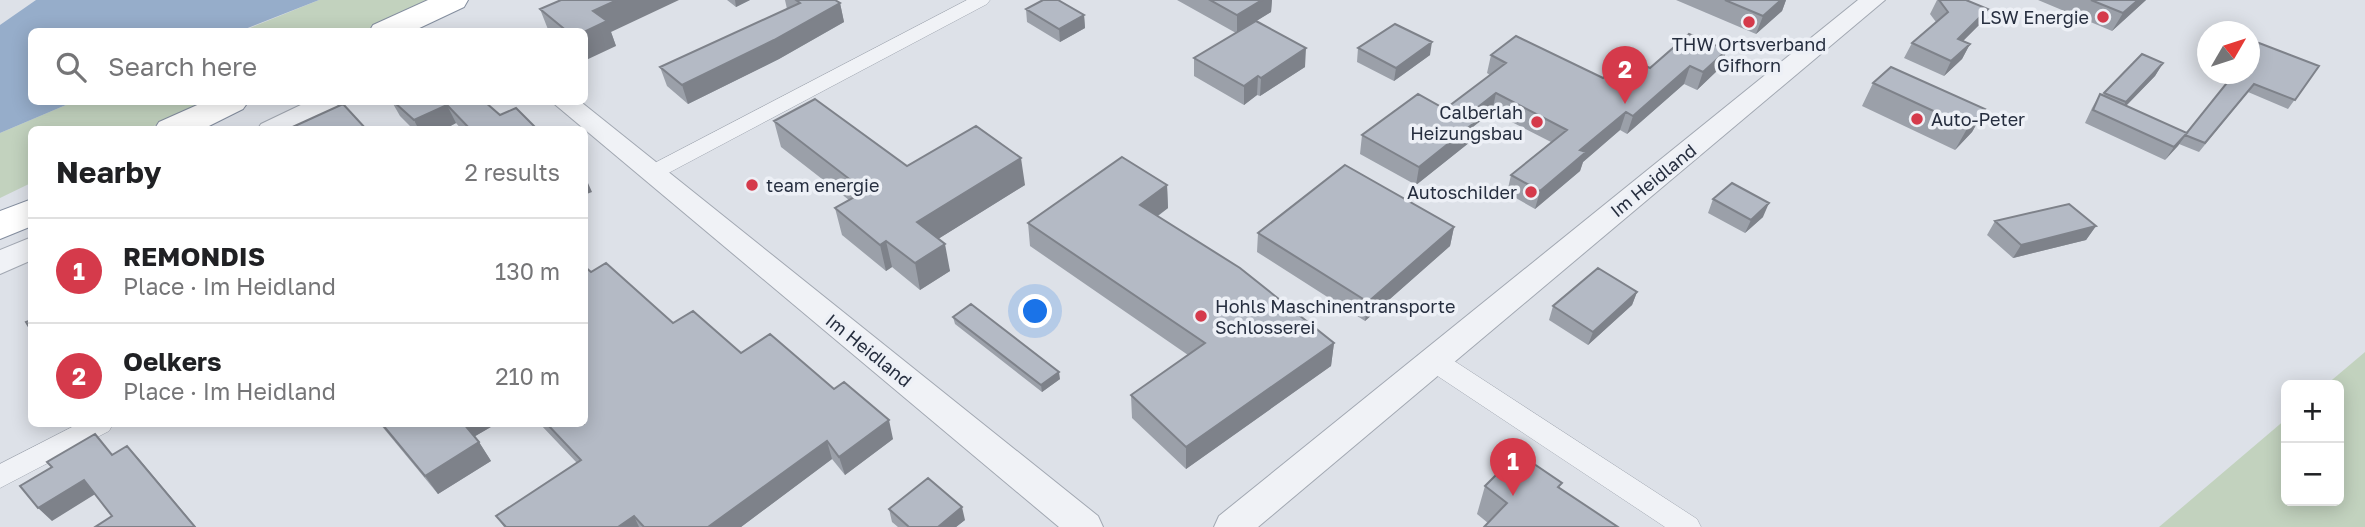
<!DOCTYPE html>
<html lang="en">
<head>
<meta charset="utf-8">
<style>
  body { margin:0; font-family:"Golos Text",sans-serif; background:#f2f2f2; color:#202124 }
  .controls { position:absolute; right:21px; bottom:21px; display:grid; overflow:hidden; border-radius:10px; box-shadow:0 4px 18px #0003 }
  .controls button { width:63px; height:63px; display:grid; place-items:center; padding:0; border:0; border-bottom:2px solid #e0e0e0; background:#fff; color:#202124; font:35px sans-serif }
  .compass { position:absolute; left:2197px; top:21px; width:63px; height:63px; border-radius:50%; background:#fff; box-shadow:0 4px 18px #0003; rotate:51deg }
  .you { position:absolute; left:1036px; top:312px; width:24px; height:24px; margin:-18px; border:5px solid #fff; border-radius:50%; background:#1a73e8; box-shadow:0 0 0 10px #1a73e833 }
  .badge { display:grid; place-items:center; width:46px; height:46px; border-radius:50%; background:#d53a4b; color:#fff; font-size:23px; font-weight:700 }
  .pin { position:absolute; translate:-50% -58px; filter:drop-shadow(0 2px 4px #0008) }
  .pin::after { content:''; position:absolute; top:37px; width:24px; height:21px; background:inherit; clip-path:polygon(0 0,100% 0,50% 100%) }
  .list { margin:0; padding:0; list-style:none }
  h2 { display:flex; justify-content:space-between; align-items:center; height:91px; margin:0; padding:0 28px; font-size:30px }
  h2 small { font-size:23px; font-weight:400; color:#757577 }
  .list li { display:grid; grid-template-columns:46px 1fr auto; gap:21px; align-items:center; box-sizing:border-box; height:105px; padding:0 28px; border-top:2px solid #e0e0e0 }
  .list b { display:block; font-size:26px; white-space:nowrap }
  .list p { margin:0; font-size:23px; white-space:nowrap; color:#757577 }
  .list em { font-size:23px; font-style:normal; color:#757577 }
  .icon { flex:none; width:38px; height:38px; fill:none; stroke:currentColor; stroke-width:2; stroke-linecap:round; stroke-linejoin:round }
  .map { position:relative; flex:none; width:2365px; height:527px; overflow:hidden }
  .search { position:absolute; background:#fff; box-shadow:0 4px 18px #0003; left:28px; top:28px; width:560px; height:77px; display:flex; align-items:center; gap:18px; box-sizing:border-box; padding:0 24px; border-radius:10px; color:#757577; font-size:26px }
  .panel { position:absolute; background:#fff; box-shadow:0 4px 18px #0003; left:28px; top:126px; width:560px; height:301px; border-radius:10px }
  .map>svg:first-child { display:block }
  .green { fill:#c2d2be }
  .water { fill:#96adca }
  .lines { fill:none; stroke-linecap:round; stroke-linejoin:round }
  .minor-casing { stroke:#a2a8b2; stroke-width:1 }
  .tertiary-casing { stroke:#a2a8b2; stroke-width:2 }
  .trunk-casing { stroke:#848e9f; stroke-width:2 }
  .minor { fill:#f0f2f6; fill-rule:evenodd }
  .tertiary { fill:#f0f2f6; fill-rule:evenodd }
  .trunk { fill:#fff; fill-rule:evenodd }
  .wall { fill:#9ba0a9 }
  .shaded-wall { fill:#7e828a }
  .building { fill:#b4bac5; stroke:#7e828a; stroke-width:2 }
  .poi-dot { fill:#d53a4b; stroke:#edf0f6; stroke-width:2.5 }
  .labels { text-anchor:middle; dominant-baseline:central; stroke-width:7; stroke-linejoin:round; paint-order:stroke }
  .poi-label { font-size:18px; fill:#262e3f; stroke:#edf0f6; text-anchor:end }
  .street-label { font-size:18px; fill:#262e3f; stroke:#edf0f6 }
</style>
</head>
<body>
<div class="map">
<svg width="2365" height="527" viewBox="0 0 2365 527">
  <rect width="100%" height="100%" fill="#dde1e8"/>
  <path class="green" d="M 319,0 L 432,0 L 363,31 L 240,32 Z
    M 73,102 L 208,102 L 147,129 L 32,130 L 31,183 L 0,198 L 0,133 Z
    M 2365,352 L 2365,527 L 2159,527 L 2286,419 L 2286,501 L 2339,501 L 2339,385 L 2326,385 Z"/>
  <path class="water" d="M 36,0 L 319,0 L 240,31 L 32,32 L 32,102 L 73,102 L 0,133 L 0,25 Z"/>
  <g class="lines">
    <defs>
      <path id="minor" d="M 967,0 L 990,0 L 987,4 L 659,178 L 645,178 L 641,173 L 645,168 Z
        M 1433,351 L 1442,353 L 1697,519 L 1701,527 L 1665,527 L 1424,367 L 1421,360 L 1424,353 Z
        M 78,424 L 113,424 L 109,431 L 0,488 L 0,464 Z"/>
      <path id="tertiary" d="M 1858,0 L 1885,0 L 1258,527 L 1214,527 L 1219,516 Z
        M 307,102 L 340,102 L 336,108 L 292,130 L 257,130 L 261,124 Z
        M 552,102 L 581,102 L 1098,516 L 1103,527 L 1059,527 Z
        M 32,237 L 32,260 L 0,274 L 0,250 Z"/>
      <path id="trunk" d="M 428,0 L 468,0 L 464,7 L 411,32 L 369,32 L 373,25 Z
        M 204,102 L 248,102 L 243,109 L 201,130 L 154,130 L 159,122 Z
        M 32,199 L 32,226 L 0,239 L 0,211 Z"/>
    </defs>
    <use href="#minor" class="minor-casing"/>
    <use href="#tertiary" class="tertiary-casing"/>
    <use href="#trunk" class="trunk-casing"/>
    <use href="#minor" class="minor"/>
    <use href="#tertiary" class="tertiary"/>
    <use href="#trunk" class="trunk"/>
  </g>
  <path class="wall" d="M 727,0 L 750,0 L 736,7 Z
    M 785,0 L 835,0 L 840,3 L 844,22 L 779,59 L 688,104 L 667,86 L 660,67 L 787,9 Z
    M 1177,0 L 1272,0 L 1271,12 L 1256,21 L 1305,67 L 1260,96 L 1257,95 L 1244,105 L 1194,76 L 1194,58 L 1236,33 Z
    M 1676,0 L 1786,0 L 1782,11 L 1756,34 Z
    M 1937,0 L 1966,0 L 1988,9 L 1980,24 L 1963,41 L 1970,44 L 1962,59 L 1944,76 L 1904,58 L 1912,43 L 1936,22 L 1930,14 Z
    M 2038,0 L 2146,0 L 2112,31 Z
    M 540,9 L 611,32 L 616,46 L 584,32 L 549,32 Z
    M 1026,9 L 1084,15 L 1085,28 L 1060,42 L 1027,22 Z
    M 1689,34 L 1720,68 L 1697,90 L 1684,84 L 1627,134 L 1620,130 L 1583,162 L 1580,171 L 1535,209 L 1507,193 L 1511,175 L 1551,142 L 1492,112 L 1474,126 L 1470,142 L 1416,185 L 1360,154 L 1362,135 L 1445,109 L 1490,75 L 1487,73 L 1491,55 L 1603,78 L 1650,68 Z
    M 1358,48 L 1430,55 L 1394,81 L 1357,62 Z
    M 2163,63 L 2155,76 L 2126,106 L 2187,133 L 2234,74 L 2319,66 L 2288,109 L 2248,92 L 2199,152 L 2179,144 L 2165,160 L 2085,123 L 2092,108 L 2100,94 L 2103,96 L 2104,93 Z
    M 1873,83 L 1985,109 L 1972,132 L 1955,150 L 1862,106 Z
    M 392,102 L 485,102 L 500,115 L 538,130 L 462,130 L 456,123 L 443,130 L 414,130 L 400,116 Z
    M 774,121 L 907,166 L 1025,185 L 938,239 L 950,271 L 920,290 L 892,267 L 886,271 L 842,235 L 835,208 L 849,200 L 781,147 Z
    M 1167,185 L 1168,208 L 1158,216 L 1334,343 L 1331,366 L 1186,469 L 1132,418 L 1131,395 L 1188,355 L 1030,246 L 1028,223 Z
    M 1713,199 L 1763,217 L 1745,233 L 1708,213 Z
    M 1995,221 L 2096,226 L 2086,240 L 2013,258 L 1987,235 Z
    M 1454,227 L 1450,246 L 1365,321 L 1257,252 L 1258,233 Z
    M 591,272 L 673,323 L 741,353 L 893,439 L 845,475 L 832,459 L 741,527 L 504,527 L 496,516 L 577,463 L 540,424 L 584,424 Z
    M 1637,292 L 1632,305 L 1588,345 L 1549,320 L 1553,306 Z
    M 953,317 L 1060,379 L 1042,392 L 955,324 Z
    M 380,424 L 496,424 L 475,436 L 491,461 L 438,494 Z
    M 1562,483 L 1488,523 L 1477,514 L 1485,486 Z
    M 889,509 L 965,520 L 956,527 L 898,527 L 892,522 Z"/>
  <path class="shaded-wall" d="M 617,0 L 679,0 L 611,32 L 616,46 L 584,61 L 584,32 L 593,11 Z
    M 735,0 L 750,0 L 736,7 Z
    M 1262,0 L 1272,0 L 1271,12 L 1237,33 L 1237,15 Z
    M 1781,0 L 1786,0 L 1782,11 L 1756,34 L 1763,16 Z
    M 2138,0 L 2146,0 L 2112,31 L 2123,13 Z
    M 840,3 L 844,22 L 779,59 L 688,104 L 682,85 Z
    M 1988,9 L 1980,24 L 1950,54 L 1958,39 Z
    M 1084,15 L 1085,28 L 1060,42 L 1059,29 Z
    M 1432,42 L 1430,55 L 1394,81 L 1396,68 Z
    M 1970,44 L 1962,59 L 1944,76 L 1951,61 Z
    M 1306,48 L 1305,67 L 1260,96 L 1261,78 Z
    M 1727,50 L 1720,68 L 1697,90 L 1703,72 Z
    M 2163,63 L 2155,76 L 2117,115 L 2126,102 Z
    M 1690,66 L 1684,84 L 1627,134 L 1633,116 Z
    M 1258,76 L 1257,95 L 1244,105 L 1244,86 Z
    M 1496,93 L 1492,112 L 1474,126 L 1470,142 L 1416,185 L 1419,167 L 1464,118 Z
    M 447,105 L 456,123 L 443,130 L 419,130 L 414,120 Z
    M 1985,109 L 1972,132 L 1955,150 L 1968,127 Z
    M 1626,112 L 1620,130 L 1583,162 L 1580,171 L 1535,209 L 1540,191 L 1580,150 Z
    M 2187,133 L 2178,146 L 2165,160 L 2174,147 Z
    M 1021,158 L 1025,185 L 922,249 L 917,222 Z
    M 584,174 L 592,192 L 584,195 Z
    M 1167,185 L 1168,208 L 1141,228 L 1140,205 Z
    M 1769,203 L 1763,217 L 1745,233 L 1751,220 Z
    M 2096,226 L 2086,240 L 2013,258 L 2021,245 Z
    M 1454,227 L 1450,246 L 1365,321 L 1368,302 Z
    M 886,241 L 892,267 L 886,271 L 880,245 Z
    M 945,244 L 950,271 L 920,290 L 915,263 Z
    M 1637,292 L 1632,305 L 1588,345 L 1593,332 Z
    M 1334,343 L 1331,366 L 1186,469 L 1186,447 Z
    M 1059,372 L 1060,379 L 1042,392 L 1041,385 Z
    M 889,420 L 893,439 L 845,475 L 839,457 Z
    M 463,424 L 496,424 L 472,438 Z
    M 827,441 L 832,459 L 741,527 L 708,527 Z
    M 479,442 L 491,461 L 438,494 L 425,476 Z
    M 127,446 L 139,459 L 196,527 L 195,527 Z
    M 84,480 L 97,493 L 52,521 L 38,508 Z
    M 962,507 L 965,520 L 956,527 L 938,527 Z
    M 634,516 L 639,527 L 618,527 Z"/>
  <path class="building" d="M 561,0 L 617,0 L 593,11 L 607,21 L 584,32 L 568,32 L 540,9 Z
    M 796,0 L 835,0 L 840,3 L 774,40 L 682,85 L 660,67 L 800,3 Z
    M 1043,0 L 1058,0 L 1084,15 L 1059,29 L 1026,9 Z
    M 1210,0 L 1262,0 L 1237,15 Z
    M 1725,0 L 1781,0 L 1763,16 Z
    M 1939,0 L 1966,0 L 1988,9 L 1958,39 L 1970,44 L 1951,61 L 1912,43 L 1948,12 Z
    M 2091,0 L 2138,0 L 2123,13 Z
    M 1256,21 L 1306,48 L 1261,78 L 1258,76 L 1244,86 L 1194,58 Z
    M 1395,24 L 1432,42 L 1396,68 L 1358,48 Z
    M 1689,34 L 1727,50 L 1703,72 L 1690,66 L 1633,116 L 1626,112 L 1580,150 L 1586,152 L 1540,191 L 1511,175 L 1567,130 L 1496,93 L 1464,118 L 1474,123 L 1419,167 L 1362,135 L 1418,94 L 1445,109 L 1506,63 L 1491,55 L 1516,36 L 1603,78 L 1628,58 L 1650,68 Z
    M 2259,43 L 2319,66 L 2295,100 L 2254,84 L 2205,143 L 2185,135 L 2234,74 L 2250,74 L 2250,55 Z
    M 2142,54 L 2163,63 L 2126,102 L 2104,93 Z
    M 1891,67 L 1985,109 L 1968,127 L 1873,83 Z
    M 2100,94 L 2187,133 L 2174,147 L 2093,110 Z
    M 815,99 L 907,166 L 976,126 L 1021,158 L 917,222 L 945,244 L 915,263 L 886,241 L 880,245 L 835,208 L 865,191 L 774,121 Z
    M 394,102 L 485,102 L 500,115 L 516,108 L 538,130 L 471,130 L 447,105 L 414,120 Z
    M 343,104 L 367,130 L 286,130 Z
    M 1122,157 L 1167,185 L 1140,205 L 1240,268 L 1334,343 L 1186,447 L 1131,395 L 1205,343 L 1028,223 Z
    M 1345,165 L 1454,227 L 1368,302 L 1258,233 Z
    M 1732,183 L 1769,203 L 1751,220 L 1713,199 Z
    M 2069,204 L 2096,226 L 2021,245 L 1995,221 Z
    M 606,263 L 673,323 L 693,311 L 741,353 L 770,334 L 834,389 L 844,382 L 889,420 L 839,457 L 827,441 L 708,527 L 644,527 L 634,516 L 618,527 L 506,527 L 496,516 L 581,460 L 547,424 L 584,424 L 584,266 L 591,272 Z
    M 1598,268 L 1637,292 L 1593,332 L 1553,306 Z
    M 971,304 L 1059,372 L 1041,385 L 953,317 Z
    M 32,320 L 32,332 L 26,322 Z
    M 382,424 L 464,424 L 479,442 L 425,476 Z
    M 95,434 L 112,455 L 127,446 L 195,527 L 95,527 L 112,516 L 84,480 L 38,508 L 20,486 L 52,467 L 47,462 Z
    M 1518,453 L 1562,483 L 1558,487 L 1618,527 L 1484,527 L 1507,503 L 1485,486 Z
    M 928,478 L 962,507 L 938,527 L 909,527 L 889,509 Z"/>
  <g class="poi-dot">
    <circle cx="2103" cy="17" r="7"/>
    <circle cx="1749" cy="22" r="7"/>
    <circle cx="1917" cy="119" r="7"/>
    <circle cx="1537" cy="122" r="7"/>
    <circle cx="752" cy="185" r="7"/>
    <circle cx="1531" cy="192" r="7"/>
    <circle cx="1201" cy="316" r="7"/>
  </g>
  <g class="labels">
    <g class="poi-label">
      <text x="2089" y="17">LSW Energie</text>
      <text x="1749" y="44" text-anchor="middle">THW Ortsverband<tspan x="1749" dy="21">Gifhorn</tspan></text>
      <text x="1523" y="112">Calberlah<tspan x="1523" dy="21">Heizungsbau</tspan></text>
      <text x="1931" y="119" text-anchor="start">Auto-Peter</text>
      <text x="766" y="185" text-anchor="start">team energie</text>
      <text x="1517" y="192">Autoschilder</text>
      <text x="1215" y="306" text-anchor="start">Hohls Maschinentransporte<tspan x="1215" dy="21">Schlosserei</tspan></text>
    </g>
    <g class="street-label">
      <text transform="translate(1653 180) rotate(-39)">Im Heidland</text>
      <text transform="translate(869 350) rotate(39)">Im Heidland</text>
    </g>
  </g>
</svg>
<div class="controls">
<button>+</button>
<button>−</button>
</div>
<svg class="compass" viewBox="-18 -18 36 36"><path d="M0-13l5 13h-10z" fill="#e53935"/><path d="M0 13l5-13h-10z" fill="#757577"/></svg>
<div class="you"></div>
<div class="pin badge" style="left:1513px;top:496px">1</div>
<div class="pin badge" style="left:1625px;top:104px">2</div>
<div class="search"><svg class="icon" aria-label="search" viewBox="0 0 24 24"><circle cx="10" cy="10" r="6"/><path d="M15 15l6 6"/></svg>Search here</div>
<section class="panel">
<h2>Nearby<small>2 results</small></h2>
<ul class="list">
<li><span class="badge">1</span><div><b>REMONDIS</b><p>Place · Im Heidland</p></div><em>130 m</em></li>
<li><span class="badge">2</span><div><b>Oelkers</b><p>Place · Im Heidland</p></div><em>210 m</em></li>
</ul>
</section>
</div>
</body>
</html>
